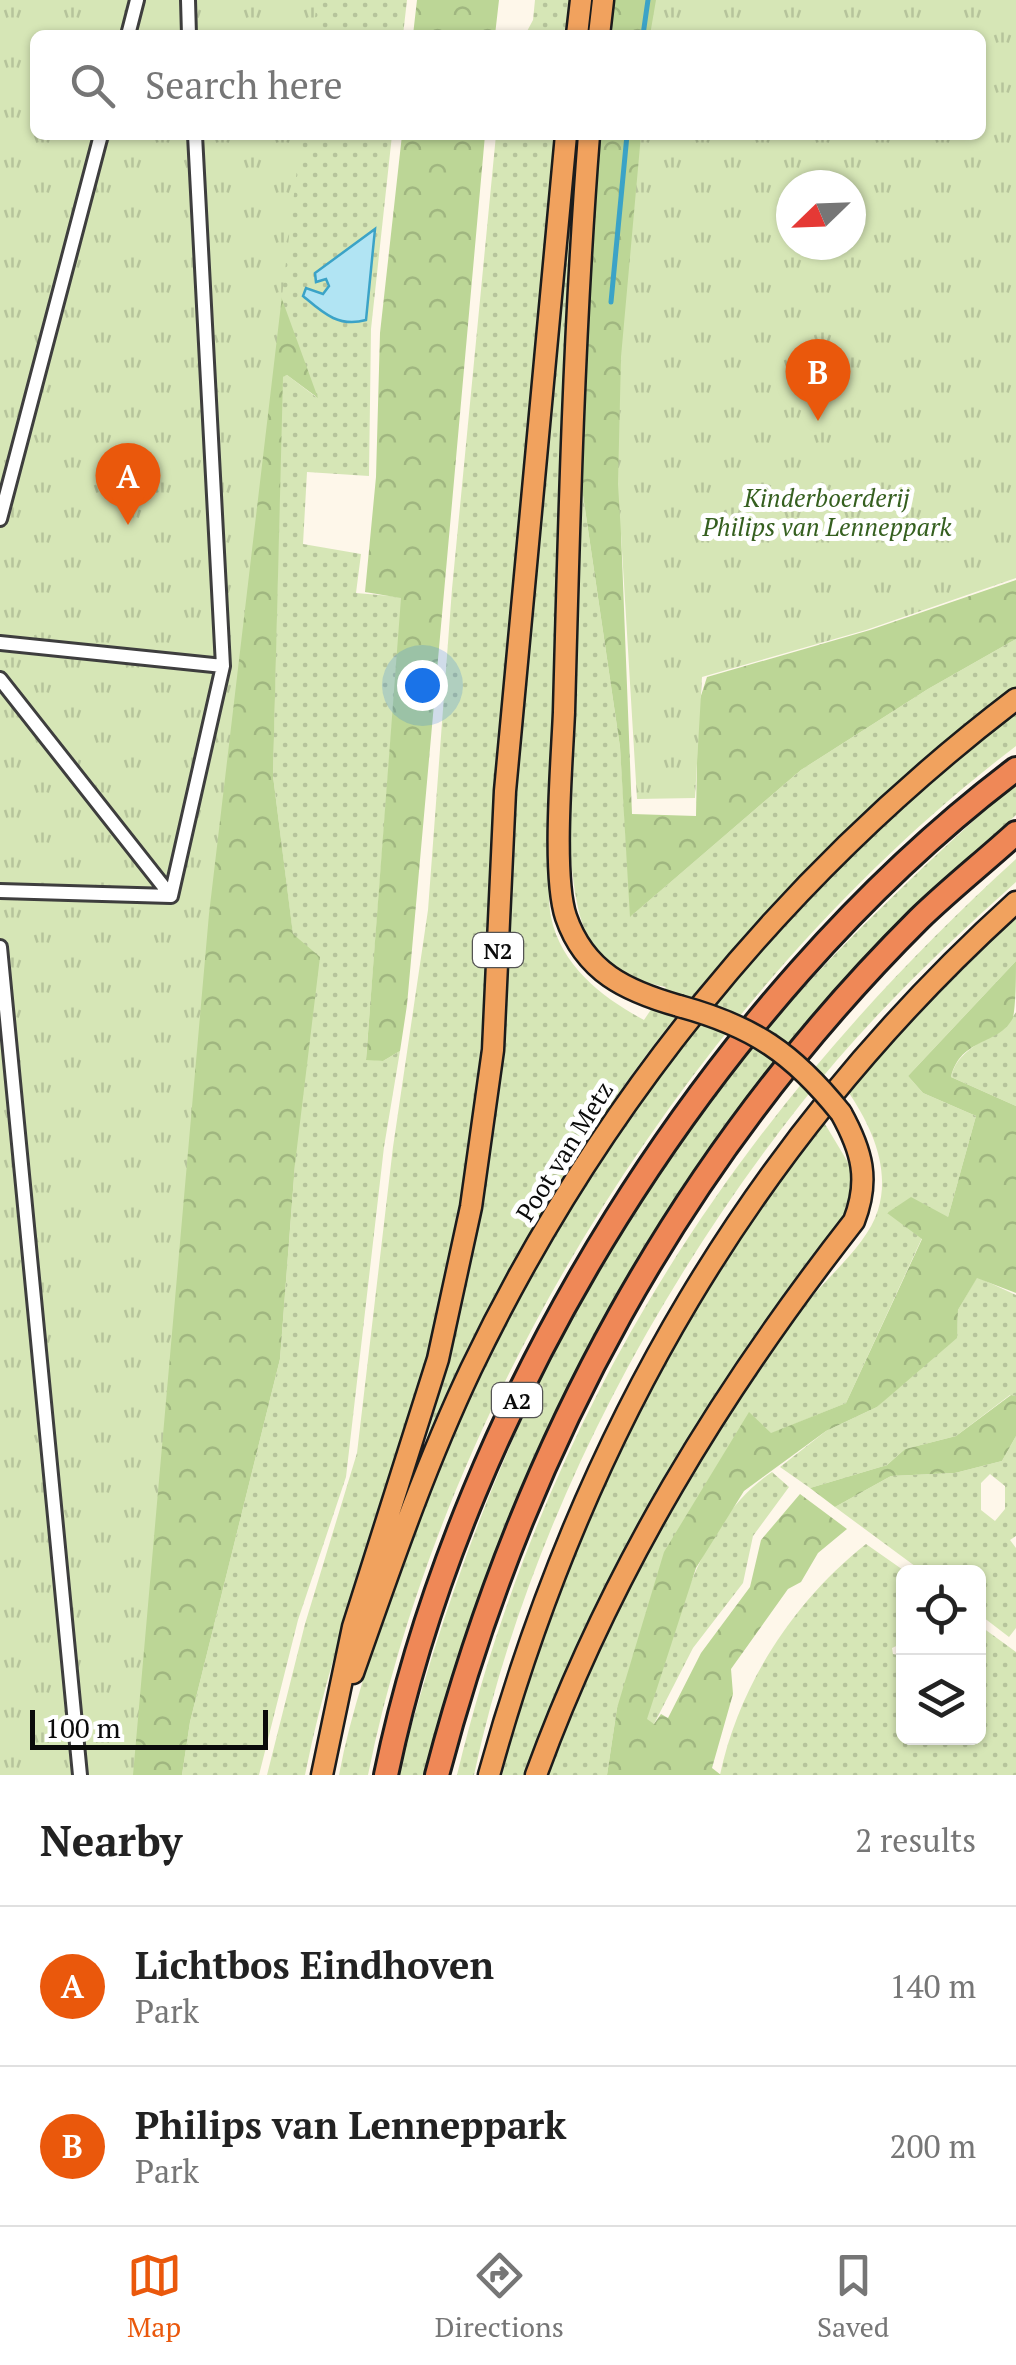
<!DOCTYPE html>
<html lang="en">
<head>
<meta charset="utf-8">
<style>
  body { margin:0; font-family:"PT Serif",serif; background:#f6f6f6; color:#222 }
  .controls { position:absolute; right:30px; bottom:30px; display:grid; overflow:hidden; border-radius:15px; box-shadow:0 2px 8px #0004 }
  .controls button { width:90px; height:90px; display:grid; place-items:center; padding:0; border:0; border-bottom:2px solid #e0e0e0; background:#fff; color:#222; font:50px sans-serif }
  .compass { position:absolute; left:776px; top:170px; width:90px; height:90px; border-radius:50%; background:#fff; box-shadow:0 2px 8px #0004; rotate:247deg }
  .scale { position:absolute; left:30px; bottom:25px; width:238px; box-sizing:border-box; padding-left:10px; border:5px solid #0b0b0b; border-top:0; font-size:28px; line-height:35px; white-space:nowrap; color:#0b0b0b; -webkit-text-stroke:8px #fff; paint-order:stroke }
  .you { position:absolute; left:422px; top:685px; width:35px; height:35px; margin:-25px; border:8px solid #fff; border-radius:50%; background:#1a73e8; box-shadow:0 0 0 15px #1a73e833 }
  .badge { display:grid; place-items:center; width:65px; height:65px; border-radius:50%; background:#ea580c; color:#fff; font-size:32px; font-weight:700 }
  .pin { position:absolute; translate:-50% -82px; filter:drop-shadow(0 2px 5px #0008) }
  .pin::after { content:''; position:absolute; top:52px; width:35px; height:30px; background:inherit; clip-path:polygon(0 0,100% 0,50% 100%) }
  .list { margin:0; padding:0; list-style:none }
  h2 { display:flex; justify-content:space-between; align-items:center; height:130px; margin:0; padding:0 40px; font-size:42px }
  h2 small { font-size:32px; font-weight:400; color:#767676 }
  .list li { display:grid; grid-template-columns:65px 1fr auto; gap:30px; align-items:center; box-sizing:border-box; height:160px; padding:0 40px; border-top:2px solid #e0e0e0 }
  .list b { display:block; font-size:38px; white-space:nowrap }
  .list p { margin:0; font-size:32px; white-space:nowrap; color:#767676 }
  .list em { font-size:32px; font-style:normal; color:#767676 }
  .icon { flex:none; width:55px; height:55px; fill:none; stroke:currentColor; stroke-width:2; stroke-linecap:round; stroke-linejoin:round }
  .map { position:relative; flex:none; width:1016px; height:1775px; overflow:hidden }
  .search { position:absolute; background:#fff; box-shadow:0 2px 8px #0004; left:30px; right:30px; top:30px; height:110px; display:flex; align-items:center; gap:25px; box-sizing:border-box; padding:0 35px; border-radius:15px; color:#767676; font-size:38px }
  .sheet { height:450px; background:#fff }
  nav { display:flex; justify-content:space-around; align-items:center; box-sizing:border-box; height:140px; border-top:2px solid #e0e0e0; background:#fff; font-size:28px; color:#767676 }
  nav a { display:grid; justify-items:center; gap:5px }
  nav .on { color:#ea580c }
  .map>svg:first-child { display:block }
  .grass { fill:url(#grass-dots); fill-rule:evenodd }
  .forest { fill:url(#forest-crowns) }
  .park { fill:url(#park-tufts); fill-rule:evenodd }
  .water { fill:#b1e4f3; stroke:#3ba3c7; stroke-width:2.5 }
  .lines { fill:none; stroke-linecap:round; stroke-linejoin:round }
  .stream { stroke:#3ba3c7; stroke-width:5 }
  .minor-casing { stroke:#3e3e3e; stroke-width:18 }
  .trunk-casing { stroke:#1c1c1c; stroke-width:25 }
  .motorway-casing { stroke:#1c1c1c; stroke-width:28 }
  .minor { stroke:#fff; stroke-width:12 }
  .trunk { stroke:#f1a25e; stroke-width:20 }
  .motorway { stroke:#ef8857; stroke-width:22 }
  .trunk-bridge-casing { stroke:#1c1c1c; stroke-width:25; stroke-linecap:butt }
  .trunk-bridge { stroke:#f1a25e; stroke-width:20 }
  .labels { text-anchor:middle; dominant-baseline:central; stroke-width:10; stroke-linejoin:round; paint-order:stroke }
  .shield { fill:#fff; stroke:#545454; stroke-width:2.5 }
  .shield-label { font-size:22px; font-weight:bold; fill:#0b0b0b }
  .park-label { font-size:25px; font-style:italic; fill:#355f1f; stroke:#fff }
  .street-label { font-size:25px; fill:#0b0b0b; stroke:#fff }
</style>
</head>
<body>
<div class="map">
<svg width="1016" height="1775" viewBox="0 0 1016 1775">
  <defs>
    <pattern id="grass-dots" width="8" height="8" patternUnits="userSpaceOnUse" patternTransform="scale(2.5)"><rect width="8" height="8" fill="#d6e6b6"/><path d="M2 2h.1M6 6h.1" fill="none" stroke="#b6c49b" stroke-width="1.8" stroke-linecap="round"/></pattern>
    <pattern id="forest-crowns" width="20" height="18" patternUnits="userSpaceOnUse" patternTransform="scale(2.5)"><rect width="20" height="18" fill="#bcd696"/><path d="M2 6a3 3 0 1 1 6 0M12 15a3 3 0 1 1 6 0" fill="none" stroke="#a0b680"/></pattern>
    <pattern id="park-tufts" width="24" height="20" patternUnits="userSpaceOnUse" patternTransform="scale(2.5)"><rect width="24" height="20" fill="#d6e6b6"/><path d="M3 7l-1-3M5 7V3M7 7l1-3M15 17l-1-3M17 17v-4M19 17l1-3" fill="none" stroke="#b6c49b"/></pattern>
  </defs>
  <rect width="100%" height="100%" fill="#fef7ea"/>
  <path class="grass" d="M 244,0 L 407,0 L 403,35 L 243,35 Z
    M 535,0 L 575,0 L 570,35 L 525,35 L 533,20 Z
    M 248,135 L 392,135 L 371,329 L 369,476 L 307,472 L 303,544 L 361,554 L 356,593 L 402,597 L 366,1059 L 383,1061 L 400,1051 L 384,1147 L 346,1477 L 298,1620 L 259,1775 L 182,1775 L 190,1722 L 280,1359 L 295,1164 L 293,935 L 273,776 L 282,377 L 287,375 L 316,397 L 259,236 Z
    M 496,135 L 559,135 C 538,352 514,568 496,785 C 485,925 486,1064 463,1202 C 431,1399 344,1580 305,1775 L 267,1775 L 305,1624 L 357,1453 L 393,1147 L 428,910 L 452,589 Z
    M 578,135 L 550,853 C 550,873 547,897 551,917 C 561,966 603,998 644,1020 L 666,987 C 584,971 578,926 570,852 L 579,468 L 620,747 L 631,916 L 801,770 L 928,689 L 1016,639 L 1016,687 C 862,803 704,962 598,1124 C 530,1227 475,1339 423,1451 L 448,1363 L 480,1208 L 561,274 Z
    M 1016,711 L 1016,746 C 703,984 446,1389 368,1775 L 339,1775 C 351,1711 373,1648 394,1586 C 510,1241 726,932 1016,711 Z
    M 1016,782 L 1016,815 C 981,847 942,877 909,912 C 671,1159 513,1442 426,1775 L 398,1775 C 471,1497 586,1234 778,1016 C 852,932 933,857 1016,782 Z
    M 1016,859 L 1016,882 C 940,950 863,1024 800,1105 C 649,1297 525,1535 474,1775 L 457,1775 C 546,1406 737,1113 1016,859 Z
    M 1016,915 L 1016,961 L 908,1076 L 923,1093 L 976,1116 L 948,1217 L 887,1212 L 922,1238 L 846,1403 L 770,1434 L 749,1413 L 617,1708 L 607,1775 L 546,1775 C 595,1645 655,1519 734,1404 C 757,1371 780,1337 805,1305 C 827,1277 868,1244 878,1210 C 891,1168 871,1125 847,1090 L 965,962 Z
    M 1016,1012 L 1016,1106 L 951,1077 C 960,1041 999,1042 1016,1012 Z
    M 822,1119 L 855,1174 L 851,1204 L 668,1473 L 587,1625 L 528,1775 L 502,1775 C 544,1608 610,1440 702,1293 C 739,1234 781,1176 822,1119 Z
    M 977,1277 L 1016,1295 L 1016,1396 L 1010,1395 L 956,1436 L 905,1449 L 887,1465 L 810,1488 L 780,1467 L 826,1431 L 877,1407 L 957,1331 L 958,1310 Z
    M 1016,1436 L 1016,1536 L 1010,1540 L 1016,1548 L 1016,1628 L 1009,1637 L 979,1614 L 978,1572 L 923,1572 L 835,1507 L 891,1476 L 955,1473 L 1002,1461 ZM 990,1474 L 1005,1486 L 1005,1509 L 995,1521 L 981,1510 L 981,1483 Z
    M 772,1472 L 789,1487 L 753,1536 L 743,1583 L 693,1648 L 654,1724 L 646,1720 C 674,1635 694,1525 772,1472 Z
    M 866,1544 L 906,1572 L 903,1643 L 892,1648 L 893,1654 L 903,1656 L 904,1738 L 978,1738 L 979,1625 L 1016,1652 L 1016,1775 L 720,1775 C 739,1685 794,1601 866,1544 Z"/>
  <path class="forest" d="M 417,0 L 499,0 L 495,35 L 413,35 Z
    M 614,0 L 664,0 L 659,35 L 610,35 Z
    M 402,135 L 485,135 L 407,1005 L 400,1051 L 383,1061 L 366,1060 L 401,598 L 365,592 L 376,477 L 380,333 Z
    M 599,135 L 642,135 L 622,362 L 621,532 L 632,814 L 696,816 L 698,705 L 707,677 L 870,630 L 1016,580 L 1016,639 L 928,689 L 801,770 L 630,917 L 620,747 L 579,468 Z
    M 259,236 L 318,398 L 287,375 L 283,377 L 273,776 L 293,934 L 320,957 L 295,1164 L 280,1359 L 190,1722 L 182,1775 L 82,1775 Z
    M 1016,961 C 1016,976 1016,1004 1013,1018 C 998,1046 961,1037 951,1077 L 1016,1106 L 1016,1293 L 977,1278 L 958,1310 L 957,1338 L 877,1407 L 826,1431 L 744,1491 L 696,1568 L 647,1719 L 654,1724 L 661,1714 L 668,1718 L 701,1653 L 750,1587 L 761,1540 L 800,1494 L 847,1529 L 818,1553 L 801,1582 L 788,1589 L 731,1669 L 733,1694 L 712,1768 L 721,1775 L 607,1775 L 617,1708 L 664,1552 L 749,1412 L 771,1433 L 846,1403 L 922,1239 L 887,1213 L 911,1197 L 948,1217 L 976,1116 L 923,1093 L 908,1076 Z
    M 1011,1395 L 1016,1396 L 1016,1436 L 1002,1461 L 955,1473 L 891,1476 L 835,1507 L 810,1488 L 887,1465 L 905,1449 L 956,1436 Z"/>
  <path class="park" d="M 0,0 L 317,0 L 313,35 L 35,35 L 35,135 L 301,135 L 209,914 L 133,1775 L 0,1775 Z
    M 656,0 L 1016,0 L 1016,578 L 866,630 L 702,677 L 695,798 L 637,799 L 618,484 L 621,357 L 641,135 L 981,135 L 981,35 L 650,35 ZM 791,185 L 851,185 L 851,245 L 791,245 Z"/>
  <path class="water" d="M 375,229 L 366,320 C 338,328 322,312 303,296 L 306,288 L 323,294 L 329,286 L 326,279 L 316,282 L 315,273 Z"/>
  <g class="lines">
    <path class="stream" d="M 643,35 L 648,0
      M 611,302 L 627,135"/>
    <defs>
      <path id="minor" d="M 188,0 L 189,35
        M 128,35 L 137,0
        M 0,519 L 101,135
        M 0,643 L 223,666 L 195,135
        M 0,679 L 171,896 L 223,666
        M 0,891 L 171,896
        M 0,947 L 80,1775"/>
      <path id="trunk" d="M 577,35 L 581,0
        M 599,35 L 603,0
        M 589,135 C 574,327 569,520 564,712 C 562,761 552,875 566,917 C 585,972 626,991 679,1006
        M 353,1673 C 389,1571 424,1468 471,1369 C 597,1106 784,876 1016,699
        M 322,1775 L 353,1627 L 438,1359 L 471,1207 L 493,1050 L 505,791 L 566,135
        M 489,1775 C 583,1433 752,1141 1016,902
        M 536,1775 C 610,1572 721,1391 854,1221 C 870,1180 862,1151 841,1113"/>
      <path id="motorway" d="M 386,1775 C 463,1402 712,999 1016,769
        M 437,1775 C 522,1450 680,1157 919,919 C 950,889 984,862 1016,833"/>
    </defs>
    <use href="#minor" class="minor-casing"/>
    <use href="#trunk" class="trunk-casing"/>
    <use href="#motorway" class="motorway-casing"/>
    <use href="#minor" class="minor"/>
    <use href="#trunk" class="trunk"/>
    <use href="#motorway" class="motorway"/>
    <defs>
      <path id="trunk-bridge" d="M 679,1006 C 753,1026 793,1053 841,1113"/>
    </defs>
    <use href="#trunk-bridge" class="trunk-bridge-casing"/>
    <use href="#trunk-bridge" class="trunk-bridge"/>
  </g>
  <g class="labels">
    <g class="shield">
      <rect x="473" y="933" width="50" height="34" rx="8"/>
      <rect x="492" y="1383" width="50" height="34" rx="8"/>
    </g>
    <g class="shield-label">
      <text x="498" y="950">N2</text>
      <text x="517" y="1400">A2</text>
    </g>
    <g class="park-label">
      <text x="827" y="497">Kinderboerderij<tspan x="827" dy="29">Philips van Lenneppark</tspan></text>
    </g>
    <g class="street-label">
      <text transform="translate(564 1151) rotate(-58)">Poot van Metz</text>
    </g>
  </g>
</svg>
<div class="controls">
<button><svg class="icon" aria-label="locate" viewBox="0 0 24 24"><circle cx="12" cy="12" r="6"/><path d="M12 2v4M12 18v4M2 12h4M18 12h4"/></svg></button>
<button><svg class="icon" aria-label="layers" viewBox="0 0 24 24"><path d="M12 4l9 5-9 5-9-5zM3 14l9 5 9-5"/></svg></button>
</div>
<svg class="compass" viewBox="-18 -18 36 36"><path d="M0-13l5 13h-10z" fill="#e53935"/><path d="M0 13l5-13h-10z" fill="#767676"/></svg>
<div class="scale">100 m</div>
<div class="you"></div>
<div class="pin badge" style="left:128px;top:525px">A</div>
<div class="pin badge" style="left:818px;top:421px">B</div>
<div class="search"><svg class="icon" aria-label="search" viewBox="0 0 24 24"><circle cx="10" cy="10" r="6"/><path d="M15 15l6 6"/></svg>Search here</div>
</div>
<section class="sheet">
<h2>Nearby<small>2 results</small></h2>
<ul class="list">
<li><span class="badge">A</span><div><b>Lichtbos Eindhoven</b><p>Park</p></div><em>140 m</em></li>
<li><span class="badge">B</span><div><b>Philips van Lenneppark</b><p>Park</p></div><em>200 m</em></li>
</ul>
</section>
<nav>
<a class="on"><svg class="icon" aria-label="map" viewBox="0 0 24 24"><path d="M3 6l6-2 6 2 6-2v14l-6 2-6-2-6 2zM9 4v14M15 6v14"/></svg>Map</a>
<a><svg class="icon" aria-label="directions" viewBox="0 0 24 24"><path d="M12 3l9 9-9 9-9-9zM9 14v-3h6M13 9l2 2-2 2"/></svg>Directions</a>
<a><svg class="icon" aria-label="saved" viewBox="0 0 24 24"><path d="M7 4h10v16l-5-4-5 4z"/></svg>Saved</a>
</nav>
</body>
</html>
